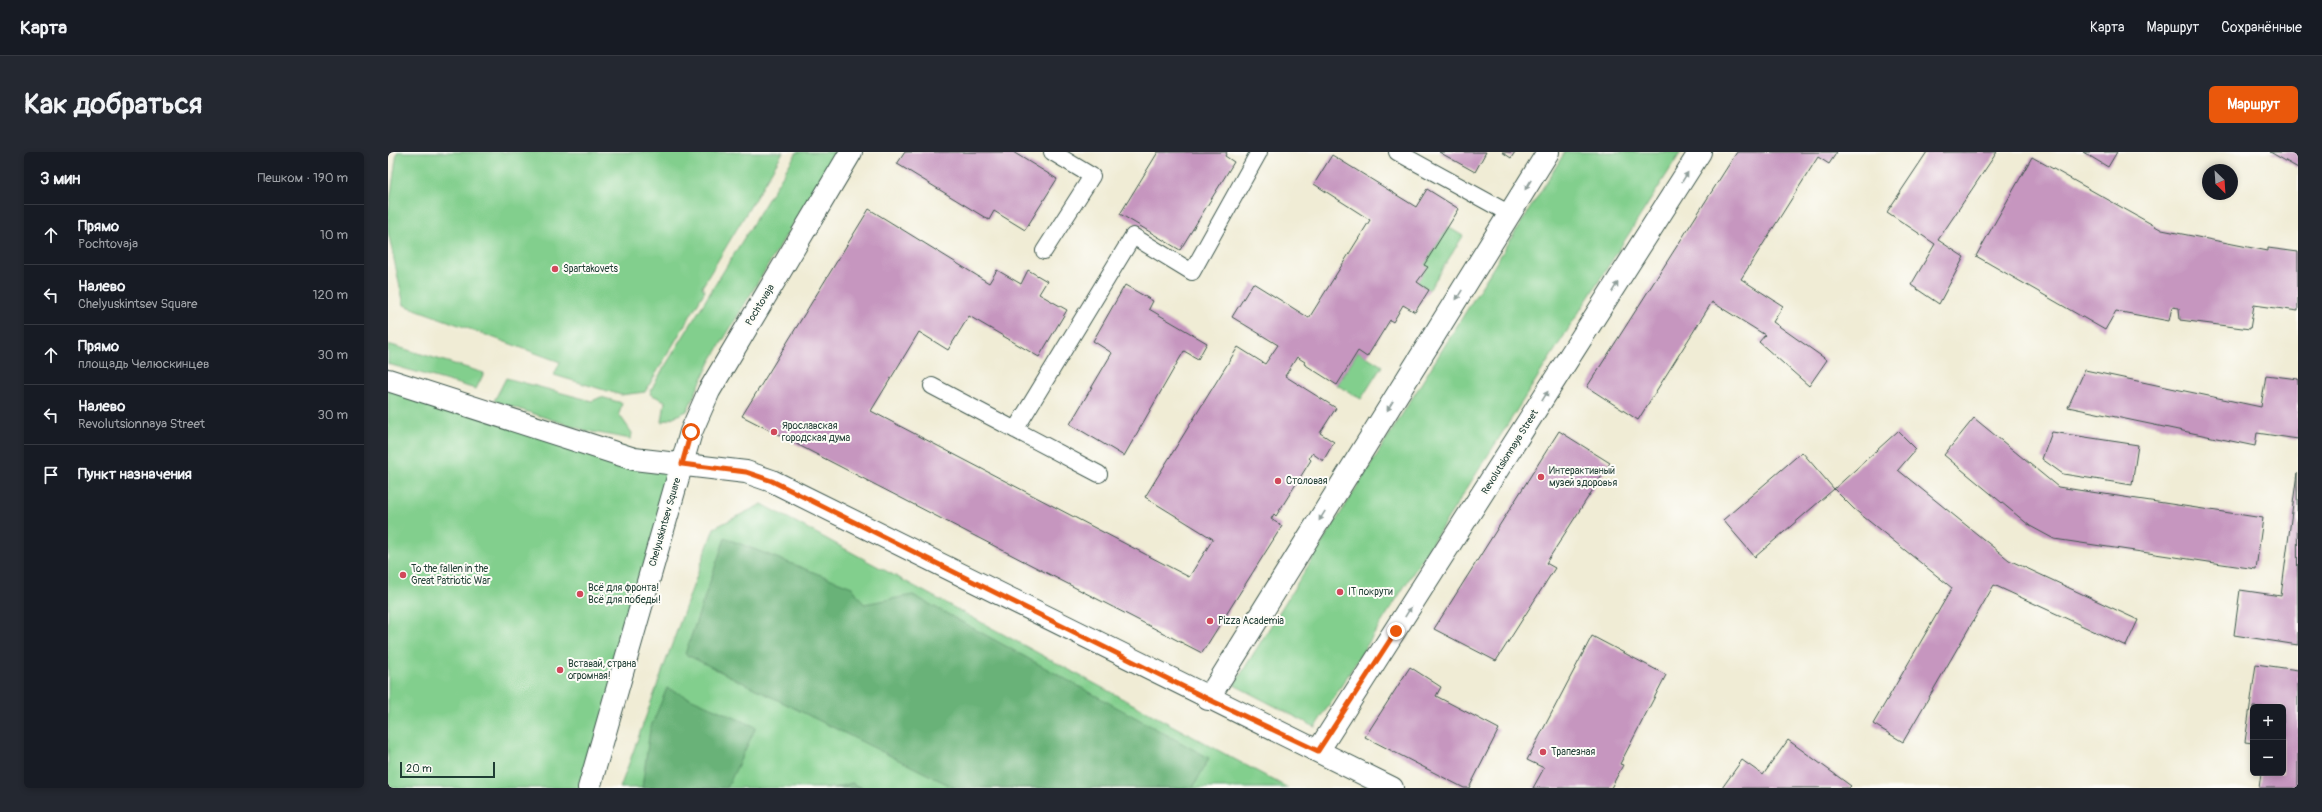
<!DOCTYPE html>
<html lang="ru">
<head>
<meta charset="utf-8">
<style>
  body { margin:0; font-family:Pangolin,sans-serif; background:#242831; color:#f1f3f6 }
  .controls { position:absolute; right:12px; bottom:12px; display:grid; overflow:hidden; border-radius:6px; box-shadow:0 2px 6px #0003 }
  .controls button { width:36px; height:36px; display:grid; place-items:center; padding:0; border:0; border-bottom:1px solid #363941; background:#171b24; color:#f1f3f6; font:20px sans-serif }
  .compass { position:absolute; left:1814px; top:12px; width:36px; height:36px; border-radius:50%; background:#171b24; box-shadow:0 2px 6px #0003; rotate:155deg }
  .scale { position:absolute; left:12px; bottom:10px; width:95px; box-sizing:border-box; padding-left:4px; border:2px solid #1f3d34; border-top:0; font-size:11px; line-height:14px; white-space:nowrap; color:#1f3d34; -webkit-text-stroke:3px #fdfcf7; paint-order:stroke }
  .stop { position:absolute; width:12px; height:12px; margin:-9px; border:3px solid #ea580c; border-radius:50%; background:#fff }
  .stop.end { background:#ea580c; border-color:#fff; box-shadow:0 1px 4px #0008 }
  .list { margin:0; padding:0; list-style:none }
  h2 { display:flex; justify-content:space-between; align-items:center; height:52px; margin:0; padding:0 16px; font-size:17px }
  h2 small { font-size:13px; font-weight:400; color:#9ea1a6 }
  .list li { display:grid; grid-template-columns:26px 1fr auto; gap:12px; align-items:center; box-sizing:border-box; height:60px; padding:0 16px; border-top:1px solid #363941 }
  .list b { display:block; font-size:15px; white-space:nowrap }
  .list p { margin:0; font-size:13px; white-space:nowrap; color:#9ea1a6 }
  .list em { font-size:13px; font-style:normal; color:#9ea1a6 }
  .icon { flex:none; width:22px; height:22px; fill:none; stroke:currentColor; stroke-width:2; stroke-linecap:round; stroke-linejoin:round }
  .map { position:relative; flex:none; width:1910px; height:636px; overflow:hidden; border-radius:6px }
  header { display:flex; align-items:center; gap:24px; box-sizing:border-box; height:56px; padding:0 20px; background:#171b24; border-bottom:1px solid #363941 }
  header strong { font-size:19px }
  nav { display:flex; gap:22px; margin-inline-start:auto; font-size:14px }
  .intro { display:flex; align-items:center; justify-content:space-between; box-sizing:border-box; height:96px; padding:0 24px }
  h1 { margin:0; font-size:28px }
  .button { padding:10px 18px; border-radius:6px; background:#ea580c; color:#fff; font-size:14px; font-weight:700 }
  main { display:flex; gap:24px; padding:0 24px }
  aside { flex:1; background:#171b24; border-radius:6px; box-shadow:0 2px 6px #0003 }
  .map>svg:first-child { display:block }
  .green { fill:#82cf8d; stroke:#508660 }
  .forest { fill:#69b278; stroke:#447856 }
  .building { fill:#c696bf }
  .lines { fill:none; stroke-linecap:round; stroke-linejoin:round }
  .lane-casing { stroke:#3e574c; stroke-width:18 }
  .street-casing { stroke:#3e574c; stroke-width:24 }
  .lane { stroke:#fff; stroke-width:16 }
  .street { stroke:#fff; stroke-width:22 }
  .oneway { fill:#8f9e9a }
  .route { stroke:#ea580c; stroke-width:5 }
  .poi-dot { fill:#d1495b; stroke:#fdfcf7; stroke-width:1.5 }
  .labels { text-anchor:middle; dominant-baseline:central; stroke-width:4; stroke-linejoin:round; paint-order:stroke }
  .poi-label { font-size:10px; fill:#1f3d34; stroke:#fdfcf7; text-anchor:start }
  .street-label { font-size:10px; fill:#1f3d34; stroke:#fdfcf7 }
</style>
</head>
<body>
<header>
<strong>Карта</strong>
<nav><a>Карта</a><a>Маршрут</a><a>Сохранённые</a></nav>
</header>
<div class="intro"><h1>Как добраться</h1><a class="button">Маршрут</a></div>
<main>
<aside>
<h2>3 мин<small>Пешком · 190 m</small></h2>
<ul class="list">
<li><svg class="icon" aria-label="ahead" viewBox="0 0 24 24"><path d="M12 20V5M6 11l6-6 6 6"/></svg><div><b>Прямо</b><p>Pochtovaja</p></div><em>10 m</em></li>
<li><svg class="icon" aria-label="left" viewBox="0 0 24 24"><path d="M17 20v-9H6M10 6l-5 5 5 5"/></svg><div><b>Налево</b><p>Chelyuskintsev Square</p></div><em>120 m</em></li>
<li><svg class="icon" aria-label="ahead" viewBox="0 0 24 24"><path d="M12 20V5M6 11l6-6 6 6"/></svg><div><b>Прямо</b><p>площадь Челюскинцев</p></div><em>30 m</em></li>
<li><svg class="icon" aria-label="left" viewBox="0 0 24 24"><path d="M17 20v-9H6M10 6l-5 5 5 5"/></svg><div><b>Налево</b><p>Revolutsionnaya Street</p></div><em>30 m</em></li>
<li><svg class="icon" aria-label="arrive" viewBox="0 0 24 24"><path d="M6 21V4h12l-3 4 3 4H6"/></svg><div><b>Пункт назначения</b></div></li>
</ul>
</aside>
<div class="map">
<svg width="1910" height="636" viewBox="0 0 1910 636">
  <rect width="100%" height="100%" fill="#fdfcf7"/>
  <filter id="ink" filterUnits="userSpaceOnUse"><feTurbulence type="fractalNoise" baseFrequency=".025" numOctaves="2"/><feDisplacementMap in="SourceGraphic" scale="8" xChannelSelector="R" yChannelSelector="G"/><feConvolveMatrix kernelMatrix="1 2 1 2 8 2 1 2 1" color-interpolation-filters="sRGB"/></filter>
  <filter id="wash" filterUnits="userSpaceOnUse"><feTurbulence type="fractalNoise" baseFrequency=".012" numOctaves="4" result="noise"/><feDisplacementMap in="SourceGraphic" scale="16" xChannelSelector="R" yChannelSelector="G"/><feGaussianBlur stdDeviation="0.9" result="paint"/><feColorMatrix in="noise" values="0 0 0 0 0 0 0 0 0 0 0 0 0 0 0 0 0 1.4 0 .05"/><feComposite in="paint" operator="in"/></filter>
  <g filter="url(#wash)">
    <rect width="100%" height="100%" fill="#f0ecd5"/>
    <path class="green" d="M 9,0 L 395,0 L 314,135 L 317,139 L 257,240 L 233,243 L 166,223 L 172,210 L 16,153 L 0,80 L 0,63 Z
      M 409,0 L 448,0 L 322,210 L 299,259 L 274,270 L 277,249 L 262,242 L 266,232 Z
      M 1177,0 L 1293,0 L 927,575 L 846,533 Z
      M 1060,75 L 1075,84 L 1041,138 L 1029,130 L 1039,115 L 1036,113 Z
      M 0,192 L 96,221 L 88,237 L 0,212 Z
      M 970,199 L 994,214 L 973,247 L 949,233 Z
      M 118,226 L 204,249 L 213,245 L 234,251 L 231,262 L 244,281 L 243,287 L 199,279 L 106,249 Z
      M 0,228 L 294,312 L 201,636 L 0,636 Z
      M 374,352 L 900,636 L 232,636 L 326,376 Z"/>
    <path class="forest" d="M 337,386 L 464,435 L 476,452 L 525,443 L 821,606 L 805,636 L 567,636 L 297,502 Z
      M 279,536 L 368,575 L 339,636 L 254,636 L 262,577 Z
      M 464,631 L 475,636 L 446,636 Z"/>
    <g id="blocks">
      <path class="building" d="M 517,0 L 625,0 L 669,27 L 637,78 L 606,59 L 601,68 L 511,13 L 509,12 Z
        M 770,0 L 839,0 L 837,4 L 846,10 L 792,98 L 732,62 Z
        M 1051,0 L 1098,0 L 1087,20 Z
        M 1114,0 L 1127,0 L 1123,6 Z
        M 1349,0 L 1449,0 L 1441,12 L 1430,5 L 1353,127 L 1395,154 L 1385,170 L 1439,208 L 1421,234 L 1371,190 L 1377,183 L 1324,150 L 1250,268 L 1199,235 Z
        M 1539,0 L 1609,0 L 1550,88 L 1576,105 L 1551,152 L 1523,133 L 1547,92 L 1499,60 Z
        M 1695,0 L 1729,0 L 1720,15 Z
        M 1882,0 L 1910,0 L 1910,16 Z
        M 944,3 L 1028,55 L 1039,37 L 1071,57 L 1036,113 L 1040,115 L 1029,130 L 1041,138 L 1027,160 L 1015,153 L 1005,170 L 1002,168 L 979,205 L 970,199 L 949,233 L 916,212 L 917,210 L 909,205 L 897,224 L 948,256 L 932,281 L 946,290 L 935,309 L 924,301 L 921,306 L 923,308 L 888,364 L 886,362 L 883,367 L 894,374 L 814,501 L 354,264 L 481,57 L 601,131 L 609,118 L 633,132 L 640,118 L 659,129 L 651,142 L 679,158 L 651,205 L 581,164 L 560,198 L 531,180 L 483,259 L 801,425 L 825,387 L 757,345 L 850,195 L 877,212 L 890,193 L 844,165 L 865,131 L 921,166 L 982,68 L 926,32 Z
        M 1644,5 L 1774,78 L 1880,99 L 1880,96 L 1910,100 L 1910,159 L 1866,153 L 1862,177 L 1792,168 L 1791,156 L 1784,155 L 1781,169 L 1728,159 L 1717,178 L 1588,104 Z
        M 737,133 L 765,149 L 761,157 L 819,191 L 810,207 L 796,199 L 736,304 L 682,272 L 724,201 L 705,189 Z
        M 1697,218 L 1873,255 L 1878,223 L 1910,227 L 1910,287 L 1869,281 L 1867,294 L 1680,255 Z
        M 1586,266 L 1670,335 L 1875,366 L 1868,417 L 1666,387 L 1642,374 L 1556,303 Z
        M 1171,279 L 1222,311 L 1158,411 L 1167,416 L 1108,509 L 1046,477 Z
        M 1510,279 L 1528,297 L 1510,318 L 1621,408 L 1750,468 L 1738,494 L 1606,433 L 1515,590 L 1485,572 L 1564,436 L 1466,357 L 1446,337 L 1367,405 L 1335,368 L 1414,300 L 1446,337 Z
        M 1664,280 L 1750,293 L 1744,333 L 1675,322 L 1654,307 Z
        M 1909,321 L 1910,493 L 1846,483 L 1852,438 L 1893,444 Z
        M 1204,484 L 1278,523 L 1232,612 L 1235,613 L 1223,636 L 1145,636 L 1156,616 L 1139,608 Z
        M 1868,512 L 1910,518 L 1910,636 L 1871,636 L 1873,621 L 1895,621 L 1895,555 L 1865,555 L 1865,591 L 1857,590 Z
        M 1022,515 L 1053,535 L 1048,544 L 1111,577 L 1081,636 L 1076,636 L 977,585 Z
        M 1400,588 L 1463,634 L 1461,636 L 1334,636 L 1354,608 L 1375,623 Z"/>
    </g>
  </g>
  <g filter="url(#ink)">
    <use href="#blocks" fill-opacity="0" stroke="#3e574c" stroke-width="1"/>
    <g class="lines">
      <defs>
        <path id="lane" d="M 1009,0 L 1122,62
          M 656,99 L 704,24 L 664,0
          M 544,234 L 711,322
          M 627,278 L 745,84 L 804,120 L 871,0"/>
        <path id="street" d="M 0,228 L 246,307 L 358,320 L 384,329 L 1004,636
          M 820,547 L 1160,0
          M 930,599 L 1312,0
          M 201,636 L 303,280 L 321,239 L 463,0"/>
      </defs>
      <use href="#lane" class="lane-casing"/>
      <use href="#street" class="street-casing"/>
      <use href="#lane" class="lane"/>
      <use href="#street" class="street"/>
    </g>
    <defs><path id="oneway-solid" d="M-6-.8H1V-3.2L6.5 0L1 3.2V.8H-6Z"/></defs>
    <g class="oneway">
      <use href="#oneway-solid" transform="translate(1297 25) rotate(-58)"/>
      <use href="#oneway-solid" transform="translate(1140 33) rotate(122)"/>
      <use href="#oneway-solid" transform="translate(1227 135) rotate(-58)"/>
      <use href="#oneway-solid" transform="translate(1071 143) rotate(122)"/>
      <use href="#oneway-solid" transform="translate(1157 244) rotate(-58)"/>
      <use href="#oneway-solid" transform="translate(1002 254) rotate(122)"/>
      <use href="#oneway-solid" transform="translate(934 364) rotate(122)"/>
      <use href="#oneway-solid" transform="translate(1020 460) rotate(-58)"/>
    </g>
  </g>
  <g class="lines" filter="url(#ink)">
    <path class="route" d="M 303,280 L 294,312 L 358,320 L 384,329 L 820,547 L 930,599 L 1008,479"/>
  </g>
  <g class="poi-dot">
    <circle cx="167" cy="117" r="4"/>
    <circle cx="386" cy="280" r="4"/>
    <circle cx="1153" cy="325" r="4"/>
    <circle cx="890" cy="329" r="4"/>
    <circle cx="15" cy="423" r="4"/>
    <circle cx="952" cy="440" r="4"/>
    <circle cx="192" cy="442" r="4"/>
    <circle cx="822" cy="469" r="4"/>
    <circle cx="172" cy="518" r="4"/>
    <circle cx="1155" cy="600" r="4"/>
  </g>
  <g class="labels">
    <g class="poi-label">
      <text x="175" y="117">Spartakovets</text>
      <text x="394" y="274">Ярославская<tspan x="394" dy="12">городская дума</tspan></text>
      <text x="1161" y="319">Интерактивный<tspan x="1161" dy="12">музей здоровья</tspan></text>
      <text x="898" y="329">Столовая</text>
      <text x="23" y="417">To the fallen in the<tspan x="23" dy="12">Great Patriotic War</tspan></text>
      <text x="200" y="436">Всё для фронта!<tspan x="200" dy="12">Всё для победы!</tspan></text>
      <text x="960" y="440">IT покрути</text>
      <text x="830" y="469">Pizza Academia</text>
      <text x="180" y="512">Вставай, страна<tspan x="180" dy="12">огромная!</tspan></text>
      <text x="1163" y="600">Трапезная</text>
    </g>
    <g class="street-label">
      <text transform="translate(372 153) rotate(-59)">Pochtovaja</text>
      <text transform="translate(1122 300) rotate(-58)">Revolutsionnaya Street</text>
      <text transform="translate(277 370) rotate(-74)">Chelyuskintsev Square</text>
    </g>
  </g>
</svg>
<div class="controls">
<button>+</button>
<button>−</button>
</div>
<svg class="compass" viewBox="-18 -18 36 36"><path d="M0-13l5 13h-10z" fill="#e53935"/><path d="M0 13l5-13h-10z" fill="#9ea1a6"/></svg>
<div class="scale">20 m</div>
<div class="stop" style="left:303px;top:280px"></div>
<div class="stop end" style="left:1008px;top:479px"></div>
</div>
</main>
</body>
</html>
